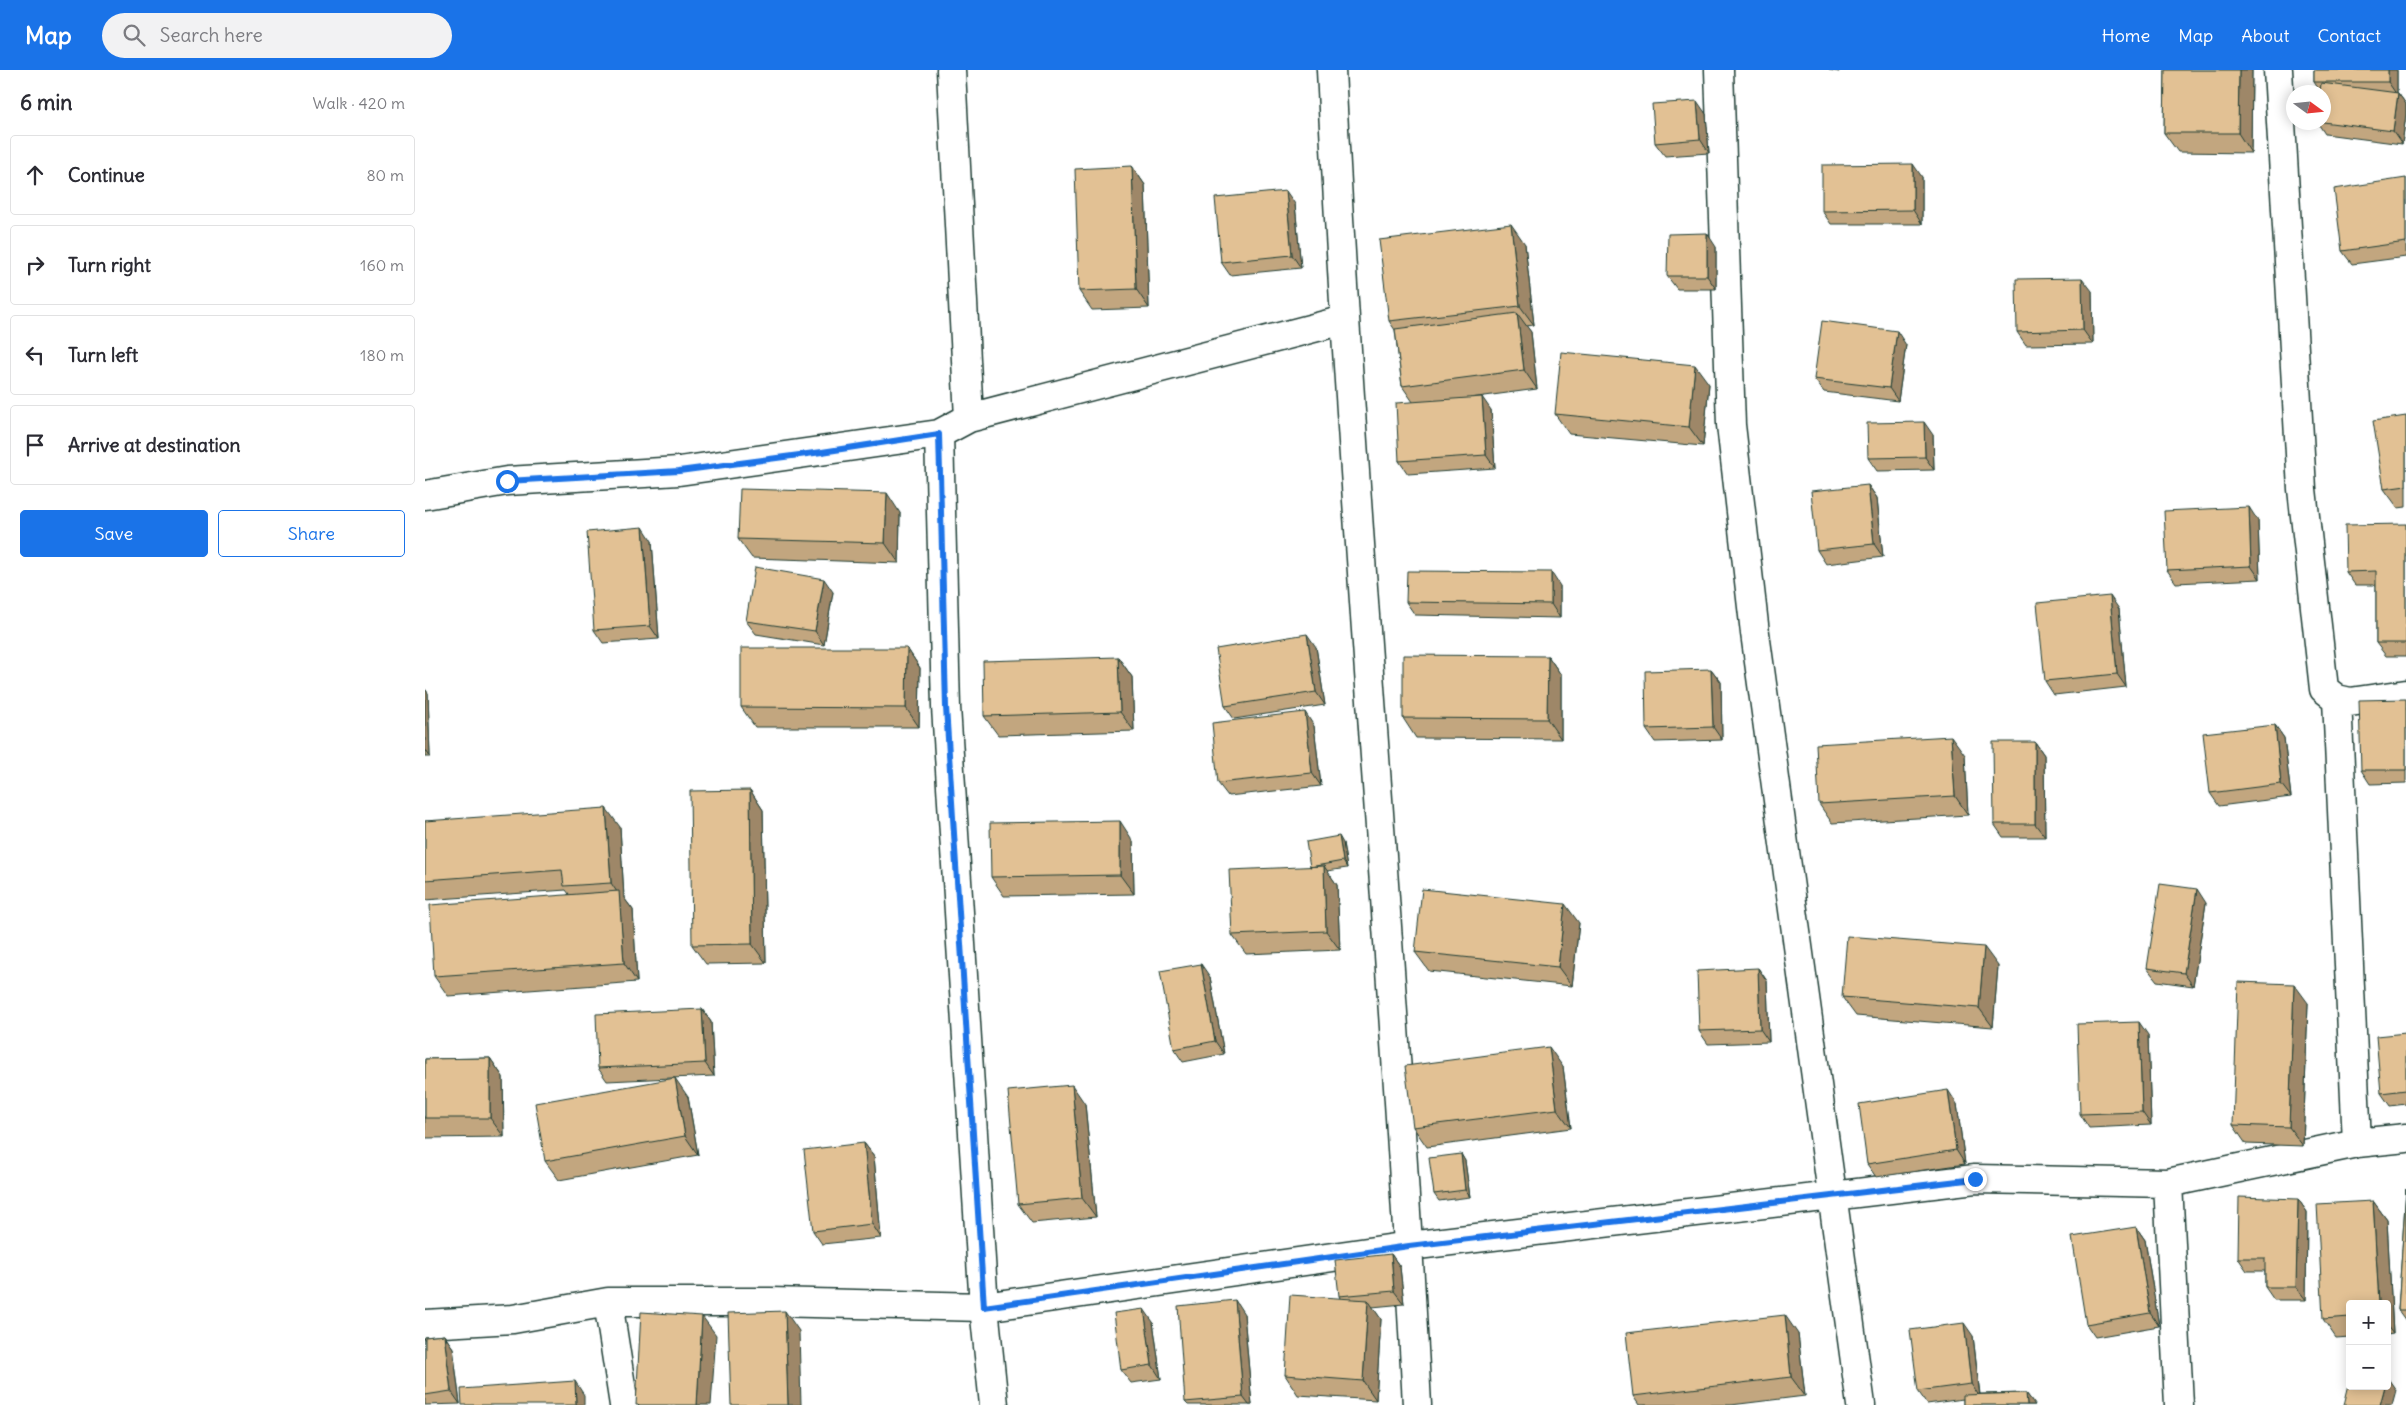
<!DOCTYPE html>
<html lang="en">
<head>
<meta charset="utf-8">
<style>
  body { margin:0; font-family:Delius,sans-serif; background:#f2f2f3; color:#2b2b33 }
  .controls { position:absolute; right:15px; bottom:15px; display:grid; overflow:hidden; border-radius:5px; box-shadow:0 2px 12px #0003 }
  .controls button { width:45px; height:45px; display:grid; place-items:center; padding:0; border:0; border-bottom:1px solid #e1e1e2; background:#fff; color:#2b2b33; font:25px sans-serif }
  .compass { position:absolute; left:1861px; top:15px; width:45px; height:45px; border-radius:50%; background:#fff; box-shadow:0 2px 12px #0003; rotate:105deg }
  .stop { position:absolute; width:15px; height:15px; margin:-11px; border:4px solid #1a73e8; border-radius:50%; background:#fff }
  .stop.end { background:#1a73e8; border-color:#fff; box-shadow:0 1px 5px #0008 }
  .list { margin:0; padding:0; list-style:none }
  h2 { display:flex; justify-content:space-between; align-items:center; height:65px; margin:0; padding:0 20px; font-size:21px }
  h2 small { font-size:16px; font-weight:400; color:#7c7c81 }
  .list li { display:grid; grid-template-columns:32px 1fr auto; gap:15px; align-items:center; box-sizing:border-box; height:80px; margin:0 10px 10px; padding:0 10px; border:1px solid #e1e1e2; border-radius:5px }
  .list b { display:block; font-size:19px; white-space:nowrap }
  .list em { font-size:16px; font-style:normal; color:#7c7c81 }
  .actions { display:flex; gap:10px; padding:15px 20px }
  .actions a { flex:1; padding:11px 0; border:1px solid #1a73e8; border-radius:5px; text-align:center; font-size:18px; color:#1a73e8 }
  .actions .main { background:#1a73e8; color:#fff }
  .icon { flex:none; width:28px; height:28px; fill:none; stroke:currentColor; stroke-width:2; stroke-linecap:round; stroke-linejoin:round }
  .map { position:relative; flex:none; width:1981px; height:1335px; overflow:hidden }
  header { display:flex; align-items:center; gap:30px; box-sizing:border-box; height:70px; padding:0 25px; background:#1a73e8; color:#fff }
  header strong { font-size:24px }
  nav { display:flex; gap:28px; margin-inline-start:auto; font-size:18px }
  .search { width:350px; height:45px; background:#f2f2f3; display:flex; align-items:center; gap:12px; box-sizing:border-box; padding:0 18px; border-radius:28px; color:#7c7c81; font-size:19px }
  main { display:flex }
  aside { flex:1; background:#fff }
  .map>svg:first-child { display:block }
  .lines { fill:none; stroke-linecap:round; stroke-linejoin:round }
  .minor-casing { stroke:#1f3d34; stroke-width:31 }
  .minor { stroke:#fff; stroke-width:28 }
  .wall { fill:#c2a67f; stroke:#1f3d34 }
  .shaded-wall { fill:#9e8768; stroke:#1f3d34 }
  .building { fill:#e2c194; stroke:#1f3d34 }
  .route { stroke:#1a73e8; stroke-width:6 }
</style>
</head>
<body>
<header>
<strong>Map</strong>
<div class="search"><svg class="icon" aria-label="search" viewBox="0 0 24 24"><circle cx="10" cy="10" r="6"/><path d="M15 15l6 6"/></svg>Search here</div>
<nav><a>Home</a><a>Map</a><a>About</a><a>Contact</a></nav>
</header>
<main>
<aside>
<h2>6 min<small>Walk · 420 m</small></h2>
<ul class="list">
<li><svg class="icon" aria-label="ahead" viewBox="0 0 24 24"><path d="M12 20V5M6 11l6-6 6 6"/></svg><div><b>Continue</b></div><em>80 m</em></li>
<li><svg class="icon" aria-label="right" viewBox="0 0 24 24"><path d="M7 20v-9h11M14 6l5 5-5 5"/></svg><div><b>Turn right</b></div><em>160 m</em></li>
<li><svg class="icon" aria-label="left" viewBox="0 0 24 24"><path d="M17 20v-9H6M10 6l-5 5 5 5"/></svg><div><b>Turn left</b></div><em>180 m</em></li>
<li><svg class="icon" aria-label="arrive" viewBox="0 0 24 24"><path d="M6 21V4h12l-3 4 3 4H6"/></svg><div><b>Arrive at destination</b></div></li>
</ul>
<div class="actions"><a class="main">Save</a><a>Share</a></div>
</aside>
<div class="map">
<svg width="1981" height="1335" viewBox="0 0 1981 1335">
  <rect width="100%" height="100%" fill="#fff"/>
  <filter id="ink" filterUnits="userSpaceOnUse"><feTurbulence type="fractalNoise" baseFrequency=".02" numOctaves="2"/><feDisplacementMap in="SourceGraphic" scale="10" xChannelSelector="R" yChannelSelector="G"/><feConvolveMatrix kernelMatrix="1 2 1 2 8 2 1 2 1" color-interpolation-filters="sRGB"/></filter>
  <g filter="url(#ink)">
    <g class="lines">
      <defs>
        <path id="minor" d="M 526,0 L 544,348
          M 906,0 C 928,445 969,890 992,1335
          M 1294,0 L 1306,355 L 1330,563 L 1436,1335
          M 1853,0 L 1877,419 L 1899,619 L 1912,629 L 1925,632 L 1981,624
          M 0,425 L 82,411 L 254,401 L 514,364
          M 1912,629 L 1932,1073
          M 1743,1113 L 1754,1335
          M 183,1232 L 199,1335
          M 0,1254 L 88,1249 L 183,1232 L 345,1232 L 559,1237 L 984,1176 L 1550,1109 L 1743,1113 L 1932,1073 L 1981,1068
          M 569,1335 L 559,1237 L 521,637 L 514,364 L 544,348 L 919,250"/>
      </defs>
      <use href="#minor" class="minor-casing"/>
      <use href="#minor" class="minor"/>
    </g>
    <path class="wall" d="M 1404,0 L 1414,0 L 1414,2 Z
      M 1740,0 L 1827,0 L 1826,83 L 1753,82 L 1739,63 Z
      M 1889,0 L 1972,0 L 1972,23 L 1973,23 L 1981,34 L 1981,45 L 1977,74 L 1900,64 L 1892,52 L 1898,52 L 1898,22 L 1895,21 L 1889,12 Z
      M 1281,44 L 1284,83 L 1240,86 L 1230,73 Z
      M 707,96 L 720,115 L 724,238 L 667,240 L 654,221 Z
      M 1497,107 L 1497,154 L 1406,154 L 1397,141 Z
      M 1981,108 L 1981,187 L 1927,194 L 1917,181 Z
      M 870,134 L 876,198 L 805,205 L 796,192 Z
      M 1100,174 L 1109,255 L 1101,256 L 1106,262 L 1112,319 L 1045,328 L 1066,340 L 1070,398 L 983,404 L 974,391 L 988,332 L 977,316 L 970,260 L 964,251 Z
      M 1291,177 L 1291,219 L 1252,219 L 1242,206 Z
      M 1667,221 L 1668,274 L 1601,275 L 1592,262 Z
      M 1481,275 L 1473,331 L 1399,322 L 1389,309 Z
      M 1284,314 L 1278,376 L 1144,364 L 1130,344 Z
      M 1981,346 L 1981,437 L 1973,438 L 1959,419 Z
      M 1508,365 L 1509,400 L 1452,401 L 1443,388 Z
      M 1443,415 L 1452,428 L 1458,487 L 1401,494 L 1392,480 Z
      M 475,443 L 474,493 L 327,488 L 313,469 Z
      M 1833,451 L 1835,509 L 1751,513 L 1742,500 Z
      M 1981,454 L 1981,586 L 1961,586 L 1951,573 L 1951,515 L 1930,515 L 1921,502 Z
      M 227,471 L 234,569 L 178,573 L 169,560 Z
      M 1135,516 L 1135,548 L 990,545 L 981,532 Z
      M 408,522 L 399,575 L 331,564 L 321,551 Z
      M 1694,539 L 1701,617 L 1629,625 L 1620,611 Z
      M 891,577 L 900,635 L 809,649 L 800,636 Z
      M 482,578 L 495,598 L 494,657 L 330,657 L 316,637 Z
      M 1123,586 L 1136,605 L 1136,669 L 991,668 L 978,648 Z
      M 693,587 L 707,607 L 709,661 L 573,665 L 559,646 Z
      M 1286,599 L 1296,612 L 1297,670 L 1230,672 L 1221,659 Z
      M 0,619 L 3,623 L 5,687 L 0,687 Z
      M 1981,629 L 1981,713 L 1945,714 L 1936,700 Z
      M 1850,655 L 1859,668 L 1866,727 L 1794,736 L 1785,723 Z
      M 889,656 L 896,716 L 803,726 L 793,713 Z
      M 1610,672 L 1619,685 L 1620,767 L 1578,767 L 1569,754 Z
      M 1540,685 L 1543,745 L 1407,753 L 1394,734 Z
      M 325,720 L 338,740 L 341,893 L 281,894 L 267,875 Z
      M 0,751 L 195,757 L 199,828 L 208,840 L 212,912 L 23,926 L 9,906 L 144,824 L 141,820 L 0,830 Z
      M 708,771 L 709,824 L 579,826 L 566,807 Z
      M 918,773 L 922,798 L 902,801 L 912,815 L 915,880 L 821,884 L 807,865 L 885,797 Z
      M 1781,833 L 1768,916 L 1732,911 L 1722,898 Z
      M 1154,853 L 1147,916 L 1004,901 L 990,882 Z
      M 1573,896 L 1568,957 L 1431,946 L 1417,927 Z
      M 1333,898 L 1342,911 L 1344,972 L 1283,974 L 1274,961 Z
      M 785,907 L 799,984 L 758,992 L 749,979 Z
      M 1883,933 L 1878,1076 L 1821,1074 L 1808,1055 Z
      M 277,939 L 286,952 L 289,1006 L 182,1011 L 173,998 Z
      M 1981,963 L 1981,1034 L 1965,1036 L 1956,1023 Z
      M 1723,965 L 1726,1055 L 1664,1058 L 1655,1044 Z
      M 65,988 L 78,1007 L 79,1067 L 0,1068 L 0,989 Z
      M 1138,997 L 1146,1058 L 1002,1077 L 988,1057 Z
      M 263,1027 L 273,1085 L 134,1110 L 120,1091 Z
      M 660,1034 L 671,1147 L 607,1153 L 593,1134 Z
      M 1532,1034 L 1540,1094 L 1451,1107 L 1442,1094 Z
      M 439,1073 L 449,1086 L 456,1168 L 397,1174 L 388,1161 Z
      M 1036,1084 L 1040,1091 L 1045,1127 L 1014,1131 L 1009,1124 Z
      M 1981,1119 L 1981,1251 L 1973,1240 Z
      M 1873,1129 L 1882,1142 L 1881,1230 L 1849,1230 L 1840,1217 L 1840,1201 L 1822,1201 L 1813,1188 Z
      M 1948,1131 L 1962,1150 L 1968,1264 L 1962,1265 L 1962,1234 L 1925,1234 L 1925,1267 L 1911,1268 L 1898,1249 Z
      M 1711,1157 L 1720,1170 L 1734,1256 L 1670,1267 L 1661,1254 Z
      M 966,1184 L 975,1197 L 979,1234 L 947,1237 L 956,1249 L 951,1330 L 873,1325 L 860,1305 L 915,1228 L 914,1226 Z
      M 819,1244 L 827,1335 L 763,1335 L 760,1332 Z
      M 728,1252 L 736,1309 L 706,1313 L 696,1300 Z
      M 1373,1264 L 1380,1326 L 1306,1335 L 1214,1335 L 1208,1326 Z
      M 19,1265 L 28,1278 L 35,1334 L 0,1335 L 0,1267 Z
      M 1548,1266 L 1555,1324 L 1601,1323 L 1610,1335 L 1538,1335 L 1538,1329 L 1502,1334 L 1493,1321 Z"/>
    <path class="shaded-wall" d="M 1814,0 L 1827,0 L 1826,83 L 1813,63 Z
      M 1963,0 L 1972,0 L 1972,25 L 1963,12 Z
      M 1973,23 L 1981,34 L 1981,45 L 1977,74 L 1968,61 Z
      M 1272,31 L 1281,44 L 1284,83 L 1275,69 Z
      M 1488,94 L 1497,107 L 1497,154 L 1488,140 Z
      M 707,96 L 720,115 L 724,238 L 711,219 Z
      M 861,121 L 870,134 L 876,198 L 867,185 Z
      M 1086,154 L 1100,174 L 1109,255 L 1095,236 Z
      M 1282,163 L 1291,177 L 1291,219 L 1282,206 Z
      M 1657,208 L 1667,221 L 1668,274 L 1658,260 Z
      M 1092,243 L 1106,262 L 1112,319 L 1099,300 Z
      M 1472,261 L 1481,275 L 1473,331 L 1464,318 Z
      M 1270,295 L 1284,314 L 1278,376 L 1264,357 Z
      M 1057,327 L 1066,340 L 1070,398 L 1061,385 Z
      M 1499,352 L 1508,365 L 1509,400 L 1500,387 Z
      M 1443,415 L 1452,428 L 1458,487 L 1449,474 Z
      M 462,423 L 475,443 L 474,493 L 460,473 Z
      M 1824,437 L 1833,451 L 1835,509 L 1826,496 Z
      M 218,457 L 227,471 L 234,569 L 225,556 Z
      M 1126,502 L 1135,516 L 1135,548 L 1126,534 Z
      M 399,509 L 408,522 L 399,575 L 390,561 Z
      M 1685,526 L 1694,539 L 1701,617 L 1692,604 Z
      M 882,564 L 891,577 L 900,635 L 891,622 Z
      M 482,578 L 495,598 L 494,657 L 481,638 Z
      M 1123,586 L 1136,605 L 1136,669 L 1122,649 Z
      M 693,587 L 707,607 L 709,661 L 695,642 Z
      M 1286,599 L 1296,612 L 1297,670 L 1288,657 Z
      M 0,619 L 3,623 L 5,687 L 0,679 Z
      M 880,642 L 889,656 L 896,716 L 887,703 Z
      M 1850,655 L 1859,668 L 1866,727 L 1856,714 Z
      M 1526,666 L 1540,685 L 1543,745 L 1530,726 Z
      M 1610,672 L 1619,685 L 1620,767 L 1610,754 Z
      M 325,720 L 338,740 L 341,893 L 327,874 Z
      M 181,738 L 195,757 L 199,828 L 208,840 L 212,912 L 199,893 L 194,825 L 186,813 Z
      M 695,751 L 708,771 L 709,824 L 695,805 Z
      M 914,766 L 918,773 L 922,798 L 918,791 Z
      M 899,796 L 912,815 L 915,880 L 901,861 Z
      M 1772,819 L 1781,833 L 1768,916 L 1759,903 Z
      M 1140,834 L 1154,853 L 1147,916 L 1133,897 Z
      M 1559,877 L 1573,896 L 1568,957 L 1554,938 Z
      M 776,894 L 785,907 L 799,984 L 790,971 Z
      M 1333,898 L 1342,911 L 1344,972 L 1335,959 Z
      M 1869,914 L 1883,933 L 1878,1076 L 1864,1057 Z
      M 277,939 L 286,952 L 289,1006 L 280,993 Z
      M 1714,952 L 1723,965 L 1726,1055 L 1717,1042 Z
      M 1124,977 L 1138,997 L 1146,1058 L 1132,1039 Z
      M 65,988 L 78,1007 L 79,1067 L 65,1048 Z
      M 250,1008 L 263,1027 L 273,1085 L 260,1066 Z
      M 647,1015 L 660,1034 L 671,1147 L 657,1128 Z
      M 1523,1020 L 1532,1034 L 1540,1094 L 1531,1080 Z
      M 439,1073 L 449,1086 L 456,1168 L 447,1154 Z
      M 1036,1084 L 1040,1091 L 1045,1127 L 1040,1120 Z
      M 1873,1129 L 1882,1142 L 1881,1230 L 1871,1217 Z
      M 1948,1131 L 1962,1150 L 1968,1264 L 1962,1256 L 1962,1234 L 1954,1234 Z
      M 1711,1157 L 1720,1170 L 1734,1256 L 1725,1243 Z
      M 966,1184 L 975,1197 L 979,1234 L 969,1221 Z
      M 810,1230 L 819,1244 L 827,1335 L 824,1335 L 818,1327 Z
      M 943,1230 L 956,1249 L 951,1330 L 938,1311 Z
      M 719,1239 L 728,1252 L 736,1309 L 727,1295 Z
      M 360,1241 L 374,1261 L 376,1335 L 363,1335 Z
      M 1360,1245 L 1373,1264 L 1380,1326 L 1366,1307 Z
      M 277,1246 L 291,1265 L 286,1335 L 272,1335 Z
      M 1539,1253 L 1548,1266 L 1555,1327 L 1546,1314 Z
      M 19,1265 L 28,1278 L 35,1334 L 26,1321 Z
      M 1962,1307 L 1971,1320 L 1967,1335 L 1955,1335 L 1960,1316 L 1962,1316 Z
      M 150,1311 L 159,1325 L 159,1335 L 151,1335 Z
      M 1601,1323 L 1610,1335 L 1602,1335 Z"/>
    <path class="building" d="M 1740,0 L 1814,0 L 1813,63 L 1739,63 Z
      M 1889,0 L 1963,0 L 1963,12 L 1889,12 Z
      M 1896,13 L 1973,23 L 1968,61 L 1898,52 L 1898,22 L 1895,22 Z
      M 1272,31 L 1275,69 L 1230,73 L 1227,34 Z
      M 1488,94 L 1488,140 L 1397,141 L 1397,95 Z
      M 707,96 L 711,219 L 654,221 L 650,99 Z
      M 1981,108 L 1981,172 L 1917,181 L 1909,119 Z
      M 861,121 L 867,185 L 796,192 L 790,128 Z
      M 1086,154 L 1095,236 L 964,251 L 954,170 Z
      M 1282,163 L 1282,206 L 1242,206 L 1243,164 Z
      M 1657,208 L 1658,260 L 1592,262 L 1591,209 Z
      M 1092,243 L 1099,300 L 977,316 L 970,259 Z
      M 1397,251 L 1472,261 L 1464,318 L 1389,309 Z
      M 1136,282 L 1270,295 L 1264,357 L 1130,344 Z
      M 1057,327 L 1061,385 L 974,391 L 971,333 Z
      M 1981,346 L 1981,416 L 1959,419 L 1948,351 Z
      M 1499,352 L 1500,387 L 1443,388 L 1442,353 Z
      M 1443,415 L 1449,474 L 1392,480 L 1386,421 Z
      M 315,419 L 462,423 L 460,473 L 313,469 Z
      M 1824,437 L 1826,496 L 1742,500 L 1739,441 Z
      M 1981,454 L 1981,573 L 1951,573 L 1951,501 L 1921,502 L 1920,455 Z
      M 218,457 L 225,556 L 169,560 L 162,462 Z
      M 330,497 L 399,509 L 390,561 L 321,551 Z
      M 982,501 L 1126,502 L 1126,534 L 981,532 Z
      M 1685,526 L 1692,604 L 1620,611 L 1612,533 Z
      M 882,564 L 891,622 L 800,636 L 791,579 Z
      M 316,578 L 482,578 L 481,638 L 316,637 Z
      M 978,585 L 1123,586 L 1122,649 L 978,648 Z
      M 693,587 L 695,642 L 559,646 L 558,591 Z
      M 1286,599 L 1288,657 L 1221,659 L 1220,601 Z
      M 1981,629 L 1981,700 L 1936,700 L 1934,630 Z
      M 880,642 L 887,703 L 793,713 L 787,653 Z
      M 1850,655 L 1856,714 L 1785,723 L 1778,663 Z
      M 1526,666 L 1530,726 L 1394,734 L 1391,674 Z
      M 1568,672 L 1610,672 L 1610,754 L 1569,754 Z
      M 325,720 L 327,874 L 267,875 L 265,721 Z
      M 181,738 L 186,813 L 139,816 L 137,800 L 0,810 L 0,751 Z
      M 695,751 L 695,805 L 566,807 L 565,753 Z
      M 914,766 L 918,791 L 885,797 L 881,772 Z
      M 899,796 L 901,861 L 807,865 L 804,800 Z
      M 1735,814 L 1772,819 L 1759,903 L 1722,898 Z
      M 997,819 L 1140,834 L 1133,897 L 990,882 Z
      M 194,821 L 199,893 L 9,906 L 5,835 Z
      M 1422,866 L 1559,877 L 1554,938 L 1417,927 Z
      M 776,894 L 790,971 L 749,979 L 735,901 Z
      M 1333,898 L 1335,959 L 1274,961 L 1272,901 Z
      M 1813,912 L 1869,914 L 1864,1057 L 1808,1055 Z
      M 277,939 L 280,993 L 173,998 L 171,944 Z
      M 1714,952 L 1717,1042 L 1655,1044 L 1652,954 Z
      M 1981,963 L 1981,1020 L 1956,1023 L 1951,966 Z
      M 1124,977 L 1132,1039 L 988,1057 L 980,996 Z
      M 65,988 L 65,1048 L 0,1048 L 0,989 Z
      M 250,1008 L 260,1066 L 120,1091 L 110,1033 Z
      M 647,1015 L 657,1128 L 593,1134 L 583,1021 Z
      M 1523,1020 L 1531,1080 L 1442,1094 L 1434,1034 Z
      M 439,1073 L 447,1154 L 388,1161 L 379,1080 Z
      M 1036,1084 L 1040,1120 L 1009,1124 L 1004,1088 Z
      M 1981,1119 L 1981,1240 L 1973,1240 Z
      M 1814,1127 L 1873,1129 L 1871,1217 L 1840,1217 L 1840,1188 L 1813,1188 Z
      M 1948,1131 L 1954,1234 L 1925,1234 L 1925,1247 L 1898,1249 L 1892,1134 Z
      M 1711,1157 L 1725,1243 L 1661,1254 L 1647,1167 Z
      M 966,1184 L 969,1221 L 914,1226 L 910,1190 Z
      M 865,1225 L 943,1230 L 938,1311 L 860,1305 Z
      M 810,1230 L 818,1327 L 760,1332 L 753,1236 Z
      M 719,1239 L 727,1295 L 696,1300 L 689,1243 Z
      M 360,1241 L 363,1335 L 306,1335 L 303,1243 Z
      M 216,1242 L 277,1246 L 272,1335 L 211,1335 Z
      M 1360,1245 L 1366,1307 L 1208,1326 L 1201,1263 Z
      M 1539,1253 L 1546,1314 L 1493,1321 L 1485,1260 Z
      M 19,1265 L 26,1321 L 0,1325 L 0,1267 Z
      M 1925,1310 L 1925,1316 L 1960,1316 L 1955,1335 L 1919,1335 Z
      M 150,1311 L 151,1335 L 37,1335 L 36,1319 Z
      M 1601,1323 L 1602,1335 L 1538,1335 L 1538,1325 Z"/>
  </g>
  <g class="lines" filter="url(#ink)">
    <path class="route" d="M 82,411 L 254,401 L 397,382 L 514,364 L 521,637 L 559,1237 L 984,1176 L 1550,1109"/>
  </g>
</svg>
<div class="controls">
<button>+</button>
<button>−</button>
</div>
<svg class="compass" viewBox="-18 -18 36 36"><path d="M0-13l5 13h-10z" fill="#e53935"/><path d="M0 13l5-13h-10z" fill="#7c7c81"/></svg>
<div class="stop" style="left:82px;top:411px"></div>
<div class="stop end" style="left:1550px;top:1109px"></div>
</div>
</main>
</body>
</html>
